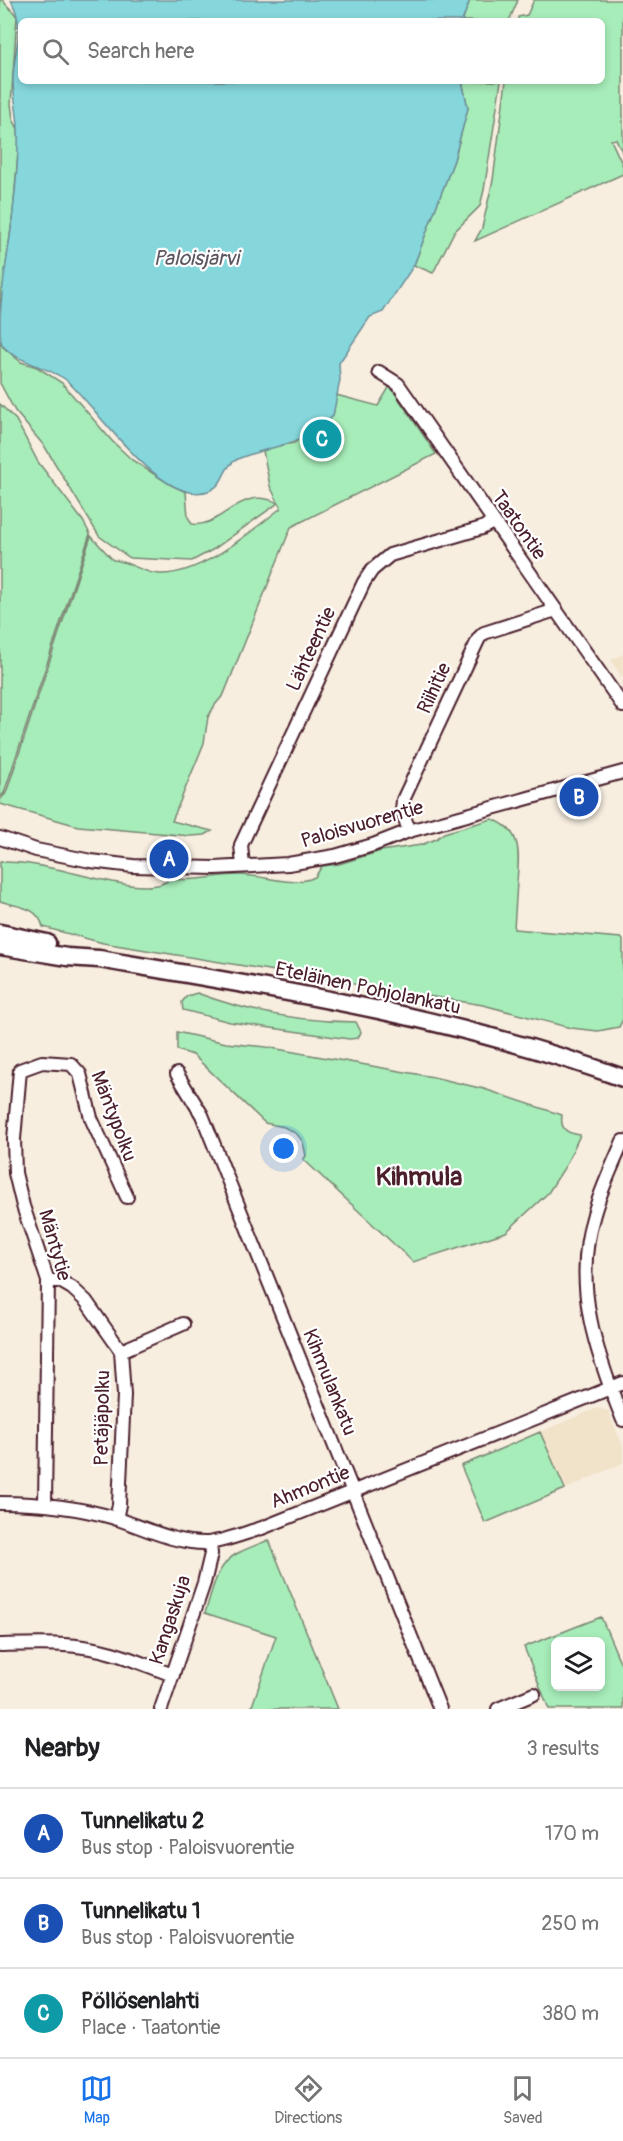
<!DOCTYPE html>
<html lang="en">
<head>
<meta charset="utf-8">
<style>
  body { margin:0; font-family:Pangolin,sans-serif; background:#f6f6f6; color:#202124 }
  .controls { position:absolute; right:18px; bottom:18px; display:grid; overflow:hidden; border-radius:9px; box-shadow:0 3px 9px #0003 }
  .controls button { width:54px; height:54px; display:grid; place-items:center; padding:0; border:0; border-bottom:2px solid #e0e0e0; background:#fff; color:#202124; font:30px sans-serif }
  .you { position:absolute; left:284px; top:1149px; width:21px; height:21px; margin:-15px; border:4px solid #fff; border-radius:50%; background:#1a73e8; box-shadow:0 0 0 9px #1a73e833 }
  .badge { display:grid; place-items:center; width:39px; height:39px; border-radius:50%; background:#1a73e8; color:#fff; font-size:20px; font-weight:700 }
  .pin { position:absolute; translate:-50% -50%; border:3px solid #fff; box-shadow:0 2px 6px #0006 }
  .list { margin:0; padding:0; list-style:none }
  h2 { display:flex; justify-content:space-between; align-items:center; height:78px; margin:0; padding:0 24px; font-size:26px }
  h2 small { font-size:20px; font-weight:400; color:#757577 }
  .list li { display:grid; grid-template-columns:39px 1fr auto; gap:18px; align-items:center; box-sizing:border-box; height:90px; padding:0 24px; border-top:2px solid #e0e0e0 }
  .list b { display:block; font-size:22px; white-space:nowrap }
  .list p { margin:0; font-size:20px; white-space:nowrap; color:#757577 }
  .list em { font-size:20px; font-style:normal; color:#757577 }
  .icon { flex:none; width:33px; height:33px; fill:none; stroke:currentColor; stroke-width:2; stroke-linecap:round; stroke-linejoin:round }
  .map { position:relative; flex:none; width:623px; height:1709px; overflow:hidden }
  .search { position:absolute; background:#fff; box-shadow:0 3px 9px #0003; left:18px; right:18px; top:18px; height:66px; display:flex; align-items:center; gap:15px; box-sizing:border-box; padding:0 21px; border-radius:9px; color:#757577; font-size:22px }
  .sheet { height:348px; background:#fff }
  nav { display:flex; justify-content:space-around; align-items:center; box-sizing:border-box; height:84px; border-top:2px solid #e0e0e0; background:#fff; font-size:16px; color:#757577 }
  nav a { display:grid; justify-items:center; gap:3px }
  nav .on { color:#1a73e8 }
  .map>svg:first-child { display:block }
  .built { fill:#f1e3ca }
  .green { fill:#a7edb9; stroke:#788672; stroke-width:1.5; fill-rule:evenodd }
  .water { fill:#85d7dc; stroke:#6d8d95; stroke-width:1.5 }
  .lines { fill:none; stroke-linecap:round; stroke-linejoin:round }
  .minor-casing { stroke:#4a1f2b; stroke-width:16 }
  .secondary-casing { stroke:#4a1f2b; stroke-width:21 }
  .minor { stroke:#fff; stroke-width:12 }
  .secondary { stroke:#fff; stroke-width:16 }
  .labels { text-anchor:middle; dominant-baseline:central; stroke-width:4.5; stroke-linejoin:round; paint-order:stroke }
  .street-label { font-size:20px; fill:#4a1f2b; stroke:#fff }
  .water-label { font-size:21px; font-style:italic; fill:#5c5660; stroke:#fff }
  .district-label { font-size:26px; font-weight:bold; fill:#4a1f2b; stroke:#fff }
</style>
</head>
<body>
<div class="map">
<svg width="623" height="1709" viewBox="0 0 623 1709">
  <rect width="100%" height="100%" fill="#f7eee0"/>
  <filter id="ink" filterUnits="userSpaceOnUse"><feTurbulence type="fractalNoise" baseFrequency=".0167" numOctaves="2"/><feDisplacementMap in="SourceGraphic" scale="12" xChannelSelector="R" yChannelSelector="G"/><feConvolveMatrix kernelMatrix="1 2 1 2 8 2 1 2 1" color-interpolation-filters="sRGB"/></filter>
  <g filter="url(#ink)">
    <path class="built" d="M 623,654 L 623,679 L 611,660 Z
      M 597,1408 L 608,1411 L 623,1446 L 623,1463 L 566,1489 L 540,1432 Z"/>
    <path class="green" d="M 0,0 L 3,0 C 6,7 13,9 17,17 L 11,104 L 13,119 L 18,129 L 19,141 L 13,213 L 0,311 Z
      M 470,0 L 518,0 L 509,21 L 462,21 Z
      M 534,0 L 623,0 L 623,154 L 616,139 L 611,140 L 623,166 L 623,174 L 475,241 L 482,228 L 493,180 L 506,81 L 602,81 L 602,21 L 518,21 L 518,17 L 527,15 Z
      M 462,81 L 501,81 L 484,190 L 480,206 L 454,232 L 433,273 L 414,265 L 454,160 L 468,108 Z
      M 0,340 L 3,347 L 21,362 L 37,367 L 62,383 L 112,441 L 132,460 L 171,485 L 186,492 L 188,517 L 192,524 C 222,529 239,484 278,503 L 214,549 L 192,561 L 130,558 L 99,536 L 45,447 L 15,411 L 0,383 Z
      M 390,386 L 436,454 L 291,527 L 224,694 L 215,705 L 208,717 L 204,743 L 172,821 L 212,831 L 205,835 L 191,836 L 78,826 L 0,804 L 0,800 L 6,793 L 91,536 L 113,560 C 130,561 143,574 161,574 C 203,574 250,532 281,508 L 270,486 L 263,451 L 273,447 L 294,443 L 333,416 L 336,395 L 378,406 Z
      M 0,404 L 16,420 L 38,462 L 83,521 L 90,534 L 4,793 L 0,797 Z
      M 492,819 C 523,830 519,854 517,882 C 516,897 515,913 514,929 L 621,938 L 623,940 L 623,1019 L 619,1027 L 598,1031 L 571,1028 L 483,1005 L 103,943 L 43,927 C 38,906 17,907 0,901 L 0,862 C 19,861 38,865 56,869 C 78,873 154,898 169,879 C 193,882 216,875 240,875 C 265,875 291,888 315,877 L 322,866 L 339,864 L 381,851 L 421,845 L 436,839 L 444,833 Z
      M 197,993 C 248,1012 302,1022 356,1022 L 361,1032 L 358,1038 L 349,1039 L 230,1022 L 183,1010 L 182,1002 L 187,996 Z
      M 177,1032 L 226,1043 L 266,1047 L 433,1077 L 484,1089 L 562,1115 C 560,1129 566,1133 580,1135 L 566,1165 L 548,1193 L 506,1232 L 413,1262 L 303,1159 L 306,1156 L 303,1142 L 297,1134 L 284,1127 L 265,1123 L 193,1055 L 177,1050 Z
      M 540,1432 L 565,1489 L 485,1523 L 461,1466 Z
      M 269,1540 L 338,1709 L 251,1709 L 276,1636 L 205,1613 C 212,1592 216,1564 238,1553 C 248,1548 259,1544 269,1540 Z
      M 601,1617 L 623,1669 L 623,1709 L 549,1709 L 524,1647 ZM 556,1642 L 600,1642 L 600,1686 L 556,1686 Z"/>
    <path class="water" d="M 11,0 L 470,0 L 462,21 L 21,21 L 21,81 L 462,81 L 468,108 L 454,160 L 414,265 L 383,312 L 370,317 L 339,363 L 340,380 L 333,416 C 305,446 275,444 240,458 C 222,465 226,483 211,490 C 163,511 98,408 66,380 C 54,369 6,359 1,342 C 0,336 0,330 0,324 C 0,286 10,249 13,211 C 16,184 19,156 18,129 C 18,113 13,96 13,80 C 13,48 27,31 11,0 Z"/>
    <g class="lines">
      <defs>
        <path id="minor" d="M 379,372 L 398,384 L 623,706
          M 409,831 L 402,810 L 403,800 L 479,638 L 484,633 L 556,610
          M 0,838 L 36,850 L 91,861 L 133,866 L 215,868 L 288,864 L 335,856 L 373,845 L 409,831 L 623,772
          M 243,866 L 241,845 L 364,582 L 372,570 L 390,555 L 482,528 L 493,522
          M 177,1074 L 202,1115 L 440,1709
          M 623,1141 C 613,1165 601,1189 594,1214 C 572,1285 596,1353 623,1420
          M 48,1281 L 60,1281 L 72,1288 L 86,1301 L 121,1351 L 124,1395 L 119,1505 L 116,1519
          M 121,1351 L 183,1324
          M 0,1503 C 39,1503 77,1507 115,1518 C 145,1528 176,1544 208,1543 C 226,1541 245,1533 262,1528 L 623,1383
          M 45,1504 L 48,1281 L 23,1206 L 15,1173 L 14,1139 L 20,1070 L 42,1062 L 71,1064 L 80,1074 L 91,1118 L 127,1197
          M 0,1645 C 37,1644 76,1642 112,1653 C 133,1659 153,1668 173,1675
          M 161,1709 L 204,1583 L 211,1554 L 210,1543
          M 498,1709 L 534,1694"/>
        <path id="secondary" d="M 0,933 L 47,943
          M 0,946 L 67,957 L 99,959 C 276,989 454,1017 623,1078"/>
      </defs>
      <use href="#minor" class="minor-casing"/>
      <use href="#secondary" class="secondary-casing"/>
      <use href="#minor" class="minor"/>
      <use href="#secondary" class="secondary"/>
    </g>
  </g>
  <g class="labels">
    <g class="street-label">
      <text transform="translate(519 525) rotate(55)">Taatontie</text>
      <text transform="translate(311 649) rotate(-65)">Lähteentie</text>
      <text transform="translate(434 688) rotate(-65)">Riihitie</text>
      <text transform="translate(362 824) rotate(-16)">Paloisvuorentie</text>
      <text transform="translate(368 988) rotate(12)">Eteläinen Pohjolankatu</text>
      <text transform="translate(114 1116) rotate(69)">Mäntypolku</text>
      <text transform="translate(55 1245) rotate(74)">Mäntytie</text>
      <text transform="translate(330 1382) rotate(68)">Kihmulankatu</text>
      <text transform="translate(102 1418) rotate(-89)">Petäjäpolku</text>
      <text transform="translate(310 1487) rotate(-22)">Ahmontie</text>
      <text transform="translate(170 1620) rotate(-72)">Kangaskuja</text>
    </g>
    <g class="water-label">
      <text x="196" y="258">Paloisjärvi</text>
    </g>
    <g class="district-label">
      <text x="419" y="1177">Kihmula</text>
    </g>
  </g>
</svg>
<div class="controls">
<button><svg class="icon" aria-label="layers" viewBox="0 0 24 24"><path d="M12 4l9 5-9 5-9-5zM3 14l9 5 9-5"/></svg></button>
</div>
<div class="you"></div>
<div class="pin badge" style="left:169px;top:859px;background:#1a4fb4">A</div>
<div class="pin badge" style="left:579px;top:797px;background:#1a4fb4">B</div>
<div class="pin badge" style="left:322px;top:439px;background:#0f9aa8">C</div>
<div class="search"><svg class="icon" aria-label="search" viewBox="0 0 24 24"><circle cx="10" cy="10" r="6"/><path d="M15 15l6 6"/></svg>Search here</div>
</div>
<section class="sheet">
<h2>Nearby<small>3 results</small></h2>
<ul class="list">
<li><span class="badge" style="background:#1a4fb4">A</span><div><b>Tunnelikatu 2</b><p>Bus stop · Paloisvuorentie</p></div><em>170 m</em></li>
<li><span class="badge" style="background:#1a4fb4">B</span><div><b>Tunnelikatu 1</b><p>Bus stop · Paloisvuorentie</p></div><em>250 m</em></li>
<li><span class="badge" style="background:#0f9aa8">C</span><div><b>Pöllösenlahti</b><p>Place · Taatontie</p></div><em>380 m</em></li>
</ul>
</section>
<nav>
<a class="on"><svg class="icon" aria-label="map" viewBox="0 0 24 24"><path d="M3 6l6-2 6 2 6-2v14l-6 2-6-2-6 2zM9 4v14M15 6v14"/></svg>Map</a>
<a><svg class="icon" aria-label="directions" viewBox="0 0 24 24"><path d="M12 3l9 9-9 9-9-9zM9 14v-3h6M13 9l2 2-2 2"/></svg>Directions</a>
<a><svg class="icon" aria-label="saved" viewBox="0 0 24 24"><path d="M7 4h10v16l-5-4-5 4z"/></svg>Saved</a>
</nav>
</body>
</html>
